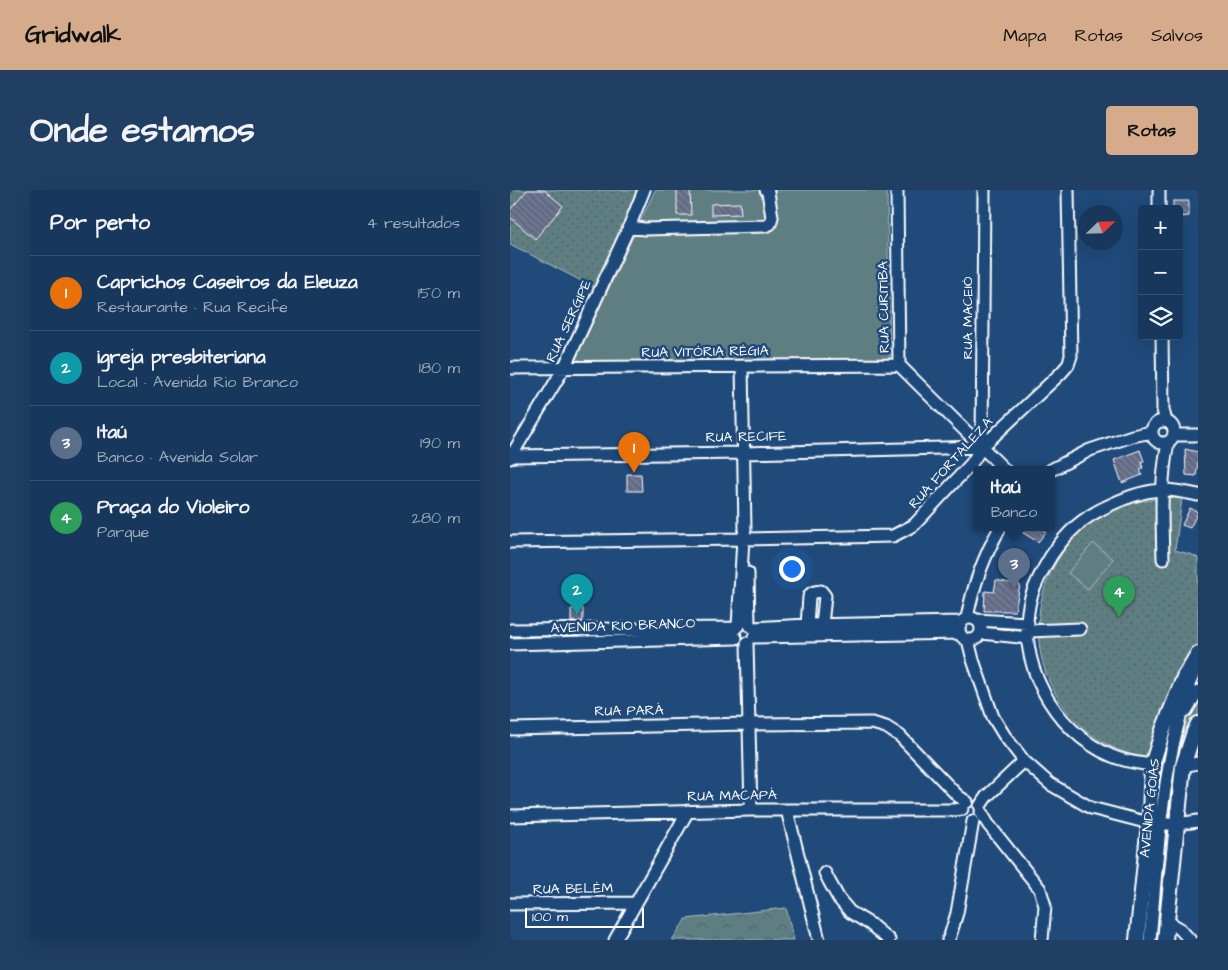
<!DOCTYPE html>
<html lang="pt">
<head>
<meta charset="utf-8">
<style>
  body { margin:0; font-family:"Architects Daughter",sans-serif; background:#203f62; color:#f1f3f6 }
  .controls { position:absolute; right:15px; top:15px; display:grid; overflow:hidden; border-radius:5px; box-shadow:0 5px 20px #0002 }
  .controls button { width:45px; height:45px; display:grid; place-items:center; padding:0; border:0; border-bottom:1px solid #365272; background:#17385c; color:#f1f3f6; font:25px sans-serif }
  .compass { position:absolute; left:568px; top:15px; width:45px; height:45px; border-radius:50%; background:#17385c; box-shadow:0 5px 20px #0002; rotate:67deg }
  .scale { position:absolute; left:15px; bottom:12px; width:119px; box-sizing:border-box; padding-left:5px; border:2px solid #fff; border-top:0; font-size:14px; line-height:18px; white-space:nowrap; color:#fff; -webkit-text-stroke:4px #1f4a7a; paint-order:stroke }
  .you { position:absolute; left:281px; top:378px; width:18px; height:18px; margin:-12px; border:4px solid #fff; border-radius:50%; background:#1a73e8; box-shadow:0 0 0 8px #1a73e833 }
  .badge { display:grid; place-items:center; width:32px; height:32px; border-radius:50%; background:#d6ab8b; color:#fff; font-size:16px; font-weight:700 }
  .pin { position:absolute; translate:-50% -41px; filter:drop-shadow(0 1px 2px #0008) }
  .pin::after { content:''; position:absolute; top:26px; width:18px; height:15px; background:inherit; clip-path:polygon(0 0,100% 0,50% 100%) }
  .popup { position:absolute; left:463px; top:276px; width:82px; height:65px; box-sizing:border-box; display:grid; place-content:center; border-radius:5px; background:#17385c; filter:drop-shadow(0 1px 4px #0005); font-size:16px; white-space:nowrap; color:#9eacbb }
  .popup b { font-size:19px; color:#f1f3f6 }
  .popup::after { content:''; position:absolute; left:50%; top:100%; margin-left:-10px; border:10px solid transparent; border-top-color:#17385c }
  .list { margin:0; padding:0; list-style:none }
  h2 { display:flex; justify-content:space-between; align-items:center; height:65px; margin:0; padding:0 20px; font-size:21px }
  h2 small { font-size:16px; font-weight:400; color:#9eacbb }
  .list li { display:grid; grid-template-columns:32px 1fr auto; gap:15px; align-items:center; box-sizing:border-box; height:75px; padding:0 20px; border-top:1px solid #365272 }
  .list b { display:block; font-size:19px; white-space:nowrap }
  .list p { margin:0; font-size:16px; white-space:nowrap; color:#9eacbb }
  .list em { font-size:16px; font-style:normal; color:#9eacbb }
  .icon { flex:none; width:28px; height:28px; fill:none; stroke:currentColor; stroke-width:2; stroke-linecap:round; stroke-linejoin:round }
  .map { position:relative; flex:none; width:688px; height:750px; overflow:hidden; border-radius:5px }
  header { display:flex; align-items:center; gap:30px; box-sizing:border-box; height:70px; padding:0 25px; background:#d6ab8b; color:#111 }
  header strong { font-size:24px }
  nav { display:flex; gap:28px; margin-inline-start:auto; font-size:18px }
  .intro { display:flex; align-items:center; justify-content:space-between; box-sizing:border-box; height:120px; padding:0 30px }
  h1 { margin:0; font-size:35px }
  .button { padding:12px 22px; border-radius:5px; background:#d6ab8b; color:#111; font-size:18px; font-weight:700 }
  main { display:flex; gap:30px; padding:0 30px }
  aside { flex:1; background:#17385c; border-radius:5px; box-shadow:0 5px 20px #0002 }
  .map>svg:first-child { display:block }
  .forest { fill:url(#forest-crowns); stroke:#aebec0 }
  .park { fill:url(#park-dots); stroke:#aebec0 }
  .garden { fill:#5e7e82; stroke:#aebec0 }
  .building { fill:url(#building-back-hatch); stroke:#fff }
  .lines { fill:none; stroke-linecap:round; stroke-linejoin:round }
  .minor-casing { stroke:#fff; stroke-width:15 }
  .major-casing { stroke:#fff; stroke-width:18 }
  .minor { stroke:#1f4a7a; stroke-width:11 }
  .major { stroke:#1f4a7a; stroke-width:14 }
  .labels { text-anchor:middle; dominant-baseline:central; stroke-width:5; stroke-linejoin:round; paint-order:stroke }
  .street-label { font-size:14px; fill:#fff; stroke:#1f4a7a }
</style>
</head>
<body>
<header>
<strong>Gridwalk</strong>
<nav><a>Mapa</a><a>Rotas</a><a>Salvos</a></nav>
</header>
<div class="intro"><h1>Onde estamos</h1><a class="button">Rotas</a></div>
<main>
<aside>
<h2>Por perto<small>4 resultados</small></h2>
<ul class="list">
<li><span class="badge" style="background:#e8710a">1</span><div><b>Caprichos Caseiros da Eleuza</b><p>Restaurante · Rua Recife</p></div><em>150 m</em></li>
<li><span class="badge" style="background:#0f9aa8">2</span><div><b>igreja presbiteriana</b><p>Local · Avenida Rio Branco</p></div><em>180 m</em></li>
<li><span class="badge" style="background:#5c6f8a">3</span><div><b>Itaú</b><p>Banco · Avenida Solar</p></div><em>190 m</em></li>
<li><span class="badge" style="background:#2e9e5b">4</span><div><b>Praça do Violeiro</b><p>Parque</p></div><em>280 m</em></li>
</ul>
</aside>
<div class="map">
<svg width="688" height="750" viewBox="0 0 688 750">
  <defs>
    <pattern id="forest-crowns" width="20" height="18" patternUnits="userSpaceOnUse" patternTransform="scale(1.25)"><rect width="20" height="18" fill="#5e7e82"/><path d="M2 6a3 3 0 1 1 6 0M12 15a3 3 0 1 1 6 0" fill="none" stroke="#556567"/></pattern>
    <pattern id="park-dots" width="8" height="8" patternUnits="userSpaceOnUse" patternTransform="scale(1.25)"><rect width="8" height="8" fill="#5e7e82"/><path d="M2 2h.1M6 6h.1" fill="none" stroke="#556567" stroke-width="1.8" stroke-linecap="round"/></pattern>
    <pattern id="building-back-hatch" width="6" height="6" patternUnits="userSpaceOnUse" patternTransform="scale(1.25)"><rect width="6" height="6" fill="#636b86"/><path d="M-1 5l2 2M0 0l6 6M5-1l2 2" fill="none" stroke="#7a8198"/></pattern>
  </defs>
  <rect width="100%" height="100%" fill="#1f4a7a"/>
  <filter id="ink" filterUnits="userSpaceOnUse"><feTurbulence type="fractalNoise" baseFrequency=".02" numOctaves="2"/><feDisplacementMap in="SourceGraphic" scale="10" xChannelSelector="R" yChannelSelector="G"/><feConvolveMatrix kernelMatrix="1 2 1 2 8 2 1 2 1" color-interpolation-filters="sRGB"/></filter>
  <g filter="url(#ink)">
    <path class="forest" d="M 276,718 L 284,750 L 162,750 L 176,729 Z"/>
    <path class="park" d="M 0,0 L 128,0 L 85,98 L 0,54 Z
      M 661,308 L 672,309 L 665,360 L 683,365 L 688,368 L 688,567 C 673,571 658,570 643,569 C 620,566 599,558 581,544 C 502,484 514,364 602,320 C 621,311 641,310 661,308 Z"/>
    <path class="garden" d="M 145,0 L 377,0 L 380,168 L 377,171 L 74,173 L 66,168 Z
      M 583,353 L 603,369 L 578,399 L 558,383 Z"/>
    <path class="building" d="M 17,0 L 34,0 L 53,16 L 25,49 L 0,27 L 0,20 Z
      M 167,0 L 180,0 L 181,25 L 167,25 Z
      M 663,11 L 679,11 L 679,26 L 669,27 L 669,19 L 663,19 Z
      M 230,13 L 231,24 L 201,25 L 201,14 Z
      M 675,259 L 688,262 L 688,274 L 686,286 L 676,285 Z
      M 630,260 L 634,271 L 631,272 L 633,278 L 630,279 L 632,285 L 612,293 L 604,270 Z
      M 117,284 L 131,284 L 132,301 L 117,301 Z
      M 680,318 L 688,322 L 680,338 L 672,335 Z
      M 505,338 L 532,338 L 536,342 L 528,352 Z
      M 486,390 L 510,395 L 505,421 L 474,421 L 475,401 L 484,402 Z
      M 73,418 L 73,431 L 61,432 L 61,419 Z"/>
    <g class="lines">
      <defs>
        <path id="minor" d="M 387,0 L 389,175 L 495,280
          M 649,0 L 649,19
          M 119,37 L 134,39 L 255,36 L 260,34 L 262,27 L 258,2 L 256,0
          M 652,146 L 653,220 L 656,231
          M 0,178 L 389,175
          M642 242a11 11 0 1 1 22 0a11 11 0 1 1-22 0Z
          M 664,245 L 688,245
          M 472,257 L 474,0
          M 1,266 L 234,263 L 472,257
          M 0,268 L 54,178 L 119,37 L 134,0
          M 541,280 L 580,260 L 622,246 L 642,242
          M 0,352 L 233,349 L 383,346 L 404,335 L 461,274 L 472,257 L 551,183 L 558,175 L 561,166 L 558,0
          M 653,369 C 652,330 650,291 658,253
          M 238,383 L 239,435
          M449 439a11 11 0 1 1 22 0a11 11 0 1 1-22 0Z
          M 457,428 C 463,396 474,366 490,338
          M 467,430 L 518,433
          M 297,435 L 299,407 C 301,401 306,402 311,401 L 315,406 L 312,435
          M 228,436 L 233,349 L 235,339 L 232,176
          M 243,438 L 297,435 L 451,432
          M 0,440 L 226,438
          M 518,441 L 570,439
          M 471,443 L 518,448
          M 244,447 L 450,443
          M 458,450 L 463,470 L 483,527 L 494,545 L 514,571 L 540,594 L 581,618 L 639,633 L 667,634 L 688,631
          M 237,453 L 241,620
          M 0,454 L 226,448
          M 676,521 L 688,501
          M 0,539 L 239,534 L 362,533 L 376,537 L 390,546 L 448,606 L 457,612
          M 642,575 C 629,573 615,572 602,566 C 543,541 504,470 521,407 C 526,392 533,379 541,366 C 557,342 573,327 600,315 C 615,308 637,300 654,300 C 666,300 677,303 688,305
          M 673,576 L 688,573
          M 470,616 L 476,607 L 514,571
          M 277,620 L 309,750
          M 471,622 L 478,634 L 530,699 L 535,716 L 532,750
          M 0,626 L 241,620 L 444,620 L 452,619
          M 315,683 L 319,691 L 329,709 L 340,722 L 360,734 L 379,750
          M 0,714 L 126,713
          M 657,731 L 670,739 L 680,750
          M 105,750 L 178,621
          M 438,750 L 440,746 L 447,723 L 463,631
          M 640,750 C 647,675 650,600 670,527 C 674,510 678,492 688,477"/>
        <path id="major" d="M 627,750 L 640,623 L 642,575 L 653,540 L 674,487 L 688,464
          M 655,750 L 673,576 L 684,542 L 688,534"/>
      </defs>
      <use href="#minor" class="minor-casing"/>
      <use href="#major" class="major-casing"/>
      <use href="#minor" class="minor"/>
      <use href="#major" class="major"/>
    </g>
  </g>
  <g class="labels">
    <g class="street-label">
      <text transform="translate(374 117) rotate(-91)">RUA CURITIBA</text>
      <text transform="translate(458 128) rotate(-90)">RUA MACEIÓ</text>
      <text transform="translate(59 131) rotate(-65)">RUA SERGIPE</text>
      <text transform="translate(195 162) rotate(-1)">RUA VITÓRIA RÉGIA</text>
      <text transform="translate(236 247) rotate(-1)">RUA RECIFE</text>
      <text transform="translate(441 273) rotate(-48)">RUA FORTALEZA</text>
      <text transform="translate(113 436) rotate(-2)">AVENIDA RIO BRANCO</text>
      <text transform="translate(119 521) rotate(-1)">RUA PARÁ</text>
      <text transform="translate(222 606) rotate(-1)">RUA MACAPÁ</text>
      <text transform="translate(640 618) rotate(-84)">AVENIDA GOIÁS</text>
      <text transform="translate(63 699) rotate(-1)">RUA BELÉM</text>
    </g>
  </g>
</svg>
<div class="controls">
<button>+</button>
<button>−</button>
<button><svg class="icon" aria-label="layers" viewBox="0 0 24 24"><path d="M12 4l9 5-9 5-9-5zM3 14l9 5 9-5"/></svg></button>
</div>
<svg class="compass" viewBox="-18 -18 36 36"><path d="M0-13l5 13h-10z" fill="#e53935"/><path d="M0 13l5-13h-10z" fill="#9eacbb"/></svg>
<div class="scale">100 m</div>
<div class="you"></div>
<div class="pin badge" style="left:124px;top:283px;background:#e8710a">1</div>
<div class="pin badge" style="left:67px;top:425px;background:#0f9aa8">2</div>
<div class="pin badge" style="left:504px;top:399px;background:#5c6f8a">3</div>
<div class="popup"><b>Itaú</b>Banco</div>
<div class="pin badge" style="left:609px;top:427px;background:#2e9e5b">4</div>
</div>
</main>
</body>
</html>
